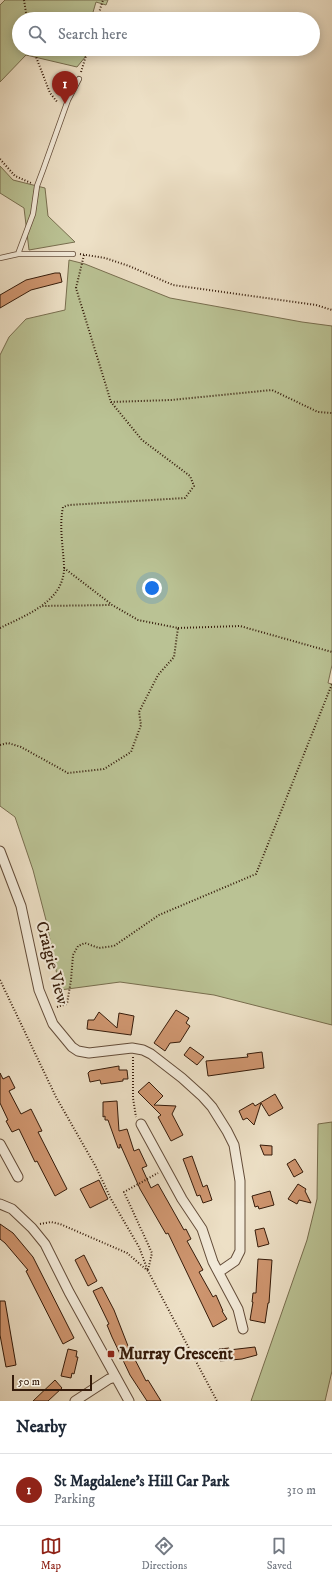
<!DOCTYPE html>
<html lang="en">
<head>
<meta charset="utf-8">
<style>
  body { margin:0; font-family:"IM FELL DW Pica",serif; background:#f6f6f7; color:#1f2937 }
  .scale { position:absolute; left:12px; bottom:10px; width:80px; box-sizing:border-box; padding-left:4px; border:2px solid #351b0a; border-top:0; font-size:11px; line-height:14px; white-space:nowrap; color:#351b0a; -webkit-text-stroke:3px #f3ebda; paint-order:stroke }
  .you { position:absolute; left:152px; top:588px; width:14px; height:14px; margin:-10px; border:3px solid #fff; border-radius:50%; background:#1a73e8; box-shadow:0 0 0 6px #1a73e833 }
  .badge { display:grid; place-items:center; width:26px; height:26px; border-radius:50%; background:#8f2418; color:#fff; font-size:13px; font-weight:700 }
  .pin { position:absolute; translate:-50% -33px; filter:drop-shadow(0 1px 2px #0008) }
  .pin::after { content:''; position:absolute; top:21px; width:14px; height:12px; background:inherit; clip-path:polygon(0 0,100% 0,50% 100%) }
  .list { margin:0; padding:0; list-style:none }
  h2 { display:flex; justify-content:space-between; align-items:center; height:52px; margin:0; padding:0 16px; font-size:17px }
  h2 small { font-size:13px; font-weight:400; color:#747a83 }
  .list li { display:grid; grid-template-columns:26px 1fr auto; gap:12px; align-items:center; box-sizing:border-box; height:72px; padding:0 16px; border-top:1px solid #e0e1e3 }
  .list b { display:block; font-size:15px; white-space:nowrap }
  .list p { margin:0; font-size:13px; white-space:nowrap; color:#747a83 }
  .list em { font-size:13px; font-style:normal; color:#747a83 }
  .icon { flex:none; width:22px; height:22px; fill:none; stroke:currentColor; stroke-width:2; stroke-linecap:round; stroke-linejoin:round }
  .map { position:relative; flex:none; width:332px; height:1401px; overflow:hidden }
  .search { position:absolute; background:#fff; box-shadow:0 2px 10px #0003; left:12px; right:12px; top:12px; height:44px; display:flex; align-items:center; gap:10px; box-sizing:border-box; padding:0 14px; border-radius:22px; color:#747a83; font-size:15px }
  .sheet { height:124px; background:#fff }
  nav { display:flex; justify-content:space-around; align-items:center; box-sizing:border-box; height:56px; border-top:1px solid #e0e1e3; background:#fff; font-size:11px; color:#747a83 }
  nav a { display:grid; justify-items:center; gap:2px }
  nav .on { color:#8f2418 }
  .map>svg:first-child { display:block }
  .green { fill:#bac294; stroke:#786e4f }
  .building { fill:#cf9670; stroke:#351b0a }
  .lines { fill:none; stroke-linecap:round; stroke-linejoin:round }
  .lane-casing { stroke:#634c39; stroke-width:6 }
  .street-casing { stroke:#634c39; stroke-width:11 }
  .path { stroke:#351b0a; stroke-width:2; stroke-dasharray:1 2; stroke-linecap:butt }
  .lane { stroke:#f3ebda; stroke-width:4.5 }
  .street { stroke:#f3ebda; stroke-width:9 }
  .poi-dot { fill:#8f2418; stroke:#f3ebda; stroke-width:1.5 }
  .labels { text-anchor:middle; dominant-baseline:central; stroke-width:4; stroke-linejoin:round; paint-order:stroke }
  .street-label { font-size:17px; fill:#351b0a; stroke:#f3ebda }
  .poi-label { font-size:17px; font-weight:bold; fill:#351b0a; stroke:#f3ebda; text-anchor:start }
</style>
</head>
<body>
<div class="map">
<svg width="332" height="1401" viewBox="0 0 332 1401">
  <rect width="100%" height="100%" fill="#ede0c6"/>
  <filter id="stains"><feTurbulence type="fractalNoise" baseFrequency=".005" numOctaves="4"/><feColorMatrix values="0 0 0 0 .2 0 0 0 0 .09 0 0 0 0 .02 0 0 0 .5 -.17"/></filter>
  <radialGradient id="worn" r=".72"><stop offset=".6" stop-color="#630" stop-opacity="0"/><stop offset="1" stop-color="#630" stop-opacity=".3"/></radialGradient>
  <path class="green" d="M 5,0 L 108,0 L 106,5 L 96,2 L 91,19 L 19,19 L 19,49 L 72,49 L 86,56 L 77,67 L 26,55 L 0,82 L 0,5 Z
    M 0,166 L 13,180 L 45,188 L 48,216 L 75,242 L 29,250 L 24,208 L 0,193 Z
    M 69,260 L 85,264 L 170,298 L 302,322 L 332,326 L 332,665 L 328,683 L 332,684 L 332,1025 L 214,995 L 120,982 L 60,990 L 46,920 L 33,870 L 15,817 L 0,806 L 0,355 L 9,337 L 26,319 L 65,310 Z
    M 332,1122 L 332,1371 L 325,1401 L 251,1401 L 307,1240 L 317,1199 L 318,1124 Z"/>
  <path class="building" d="M 55,273 L 60,273 L 62,282 L 31,290 L 0,308 L 0,295 L 26,280 Z
    M 176,1010 L 189,1018 L 186,1023 L 190,1026 L 180,1042 L 170,1043 L 165,1051 L 154,1043 Z
    M 99,1012 L 117,1028 L 119,1013 L 134,1016 L 131,1035 L 87,1029 L 88,1020 L 94,1020 Z
    M 190,1047 L 204,1057 L 197,1065 L 184,1055 Z
    M 262,1052 L 264,1068 L 208,1076 L 206,1061 L 248,1057 L 247,1054 Z
    M 119,1066 L 119,1070 L 127,1070 L 128,1079 L 123,1079 L 123,1081 L 101,1084 L 100,1080 L 90,1082 L 88,1073 L 90,1071 Z
    M 0,1073 L 3,1079 L 9,1076 L 15,1088 L 9,1091 L 21,1114 L 31,1109 L 42,1131 L 38,1132 L 67,1189 L 55,1196 L 37,1161 L 35,1162 L 19,1129 L 12,1132 L 6,1121 L 8,1120 L 0,1103 Z
    M 149,1082 L 163,1096 L 154,1105 L 176,1106 L 172,1114 L 183,1135 L 171,1141 L 158,1117 L 161,1115 L 138,1092 Z
    M 275,1094 L 283,1108 L 269,1116 L 261,1103 L 254,1125 L 247,1118 L 243,1120 L 239,1111 L 253,1103 L 255,1106 Z
    M 117,1101 L 119,1131 L 127,1129 L 134,1151 L 139,1149 L 147,1166 L 142,1168 L 151,1188 L 158,1184 L 184,1230 L 186,1229 L 191,1239 L 187,1241 L 203,1270 L 199,1272 L 213,1297 L 216,1295 L 223,1311 L 222,1311 L 227,1319 L 213,1327 L 168,1233 L 166,1234 L 140,1189 L 120,1144 L 120,1148 L 118,1148 L 108,1120 L 105,1120 L 105,1116 L 103,1117 L 103,1102 Z
    M 260,1145 L 272,1146 L 272,1155 L 264,1155 Z
    M 192,1156 L 203,1187 L 207,1185 L 212,1200 L 203,1203 L 200,1195 L 197,1196 L 183,1159 Z
    M 295,1159 L 303,1172 L 294,1177 L 287,1164 Z
    M 99,1180 L 108,1199 L 90,1208 L 80,1189 Z
    M 298,1184 L 306,1189 L 305,1191 L 311,1203 L 299,1200 L 297,1204 L 288,1199 Z
    M 270,1191 L 274,1205 L 259,1209 L 258,1206 L 255,1207 L 252,1196 Z
    M 0,1224 L 13,1233 L 33,1257 L 74,1338 L 63,1344 L 26,1271 L 28,1270 L 5,1243 L 0,1239 Z
    M 264,1228 L 269,1244 L 258,1247 L 255,1230 Z
    M 84,1255 L 97,1281 L 88,1286 L 75,1260 Z
    M 258,1259 L 272,1260 L 269,1303 L 268,1303 L 265,1323 L 250,1320 L 253,1302 L 252,1302 L 253,1293 L 256,1293 Z
    M 102,1287 L 114,1310 L 128,1346 L 146,1381 L 148,1380 L 161,1401 L 147,1401 L 130,1375 L 112,1337 L 107,1325 L 109,1324 L 93,1291 Z
    M 0,1301 L 5,1301 L 16,1365 L 6,1367 L 0,1335 Z
    M 255,1347 L 257,1355 L 242,1359 L 220,1361 L 219,1349 L 229,1348 L 229,1350 Z
    M 68,1349 L 77,1351 L 76,1357 L 78,1357 L 74,1374 L 72,1373 L 71,1378 L 61,1376 Z
    M 55,1380 L 62,1388 L 48,1401 L 33,1401 Z"/>
  <g class="lines">
    <defs>
      <path id="lane" d="M 18,254 L 73,254
        M 0,258 L 18,254 L 33,214 L 37,186 L 43,170 L 68,100 L 79,79"/>
      <path id="street" d="M 0,851 L 21,906 L 39,990 L 53,1024 L 72,1047 L 78,1051 L 89,1053 L 132,1048 L 143,1050 L 151,1054 L 182,1078 L 203,1097 L 212,1107 L 227,1131 L 234,1145 L 240,1181 L 240,1251 L 235,1261 L 219,1272
        M 141,1124 L 182,1199 L 202,1229 L 213,1262 L 238,1309 L 243,1329
        M 0,1144 L 18,1177
        M 0,1204 L 12,1209 L 32,1228 L 45,1244 L 69,1292 L 129,1401
        M 75,1401 L 109,1379 L 116,1377"/>
    </defs>
    <use href="#lane" class="lane-casing"/>
    <use href="#street" class="street-casing"/>
    <path class="path" d="M 24,0 L 27,19
      M 97,19 L 103,0
      M 33,49 L 50,93 L 58,103
      M 81,72 L 88,49
      M 0,159 L 15,176 L 31,183
      M 80,254 L 105,258 L 129,266 L 173,285 L 316,305 L 332,310
      M 84,255 L 76,288 L 111,402 L 171,400 L 272,390 L 318,412 L 332,413
      M 64,568 L 111,604
      M 0,628 C 26,615 66,601 64,565 C 63,546 59,526 63,507 L 69,505 L 185,498 L 194,486 L 190,476 L 142,440 L 111,402
      M 178,628 L 240,626 L 332,652
      M 0,745 L 8,743 L 21,747 L 68,773 L 104,769 L 131,752 L 141,725 L 139,712 L 158,675 L 174,657 L 178,628 L 138,620 L 112,605 L 42,606
      M 0,980 L 56,1097 L 96,1167 L 111,1199 L 139,1247 L 148,1271
      M 57,1007 L 67,1004 L 71,980 L 73,955 L 78,946 L 85,943 L 99,948 L 114,946 L 159,915 L 256,874 L 332,684
      M 133,1057 L 133,1098 L 136,1117
      M 40,1224 L 51,1222 L 60,1224 L 127,1253 L 148,1271 L 217,1401
      M 148,1270 L 152,1253 L 124,1192 L 158,1173"/>
    <use href="#lane" class="lane"/>
    <use href="#street" class="street"/>
  </g>
  <rect class="poi-dot" x="107" y="1350" width="8" height="8" rx="2"/>
  <g class="labels">
    <g class="street-label">
      <text transform="translate(52 963) rotate(75)">Craigie View</text>
    </g>
    <g class="poi-label">
      <text x="119" y="1354">Murray Crescent</text>
    </g>
  </g>
  <rect width="100%" height="100%" filter="url(#stains)"/>
  <rect width="100%" height="100%" fill="url(#worn)"/>
</svg>
<div class="scale">50 m</div>
<div class="you"></div>
<div class="pin badge" style="left:65px;top:104px">1</div>
<div class="search"><svg class="icon" aria-label="search" viewBox="0 0 24 24"><circle cx="10" cy="10" r="6"/><path d="M15 15l6 6"/></svg>Search here</div>
</div>
<section class="sheet">
<h2>Nearby<small></small></h2>
<ul class="list">
<li><span class="badge">1</span><div><b>St Magdalene's Hill Car Park</b><p>Parking</p></div><em>310 m</em></li>
</ul>
</section>
<nav>
<a class="on"><svg class="icon" aria-label="map" viewBox="0 0 24 24"><path d="M3 6l6-2 6 2 6-2v14l-6 2-6-2-6 2zM9 4v14M15 6v14"/></svg>Map</a>
<a><svg class="icon" aria-label="directions" viewBox="0 0 24 24"><path d="M12 3l9 9-9 9-9-9zM9 14v-3h6M13 9l2 2-2 2"/></svg>Directions</a>
<a><svg class="icon" aria-label="saved" viewBox="0 0 24 24"><path d="M7 4h10v16l-5-4-5 4z"/></svg>Saved</a>
</nav>
</body>
</html>
